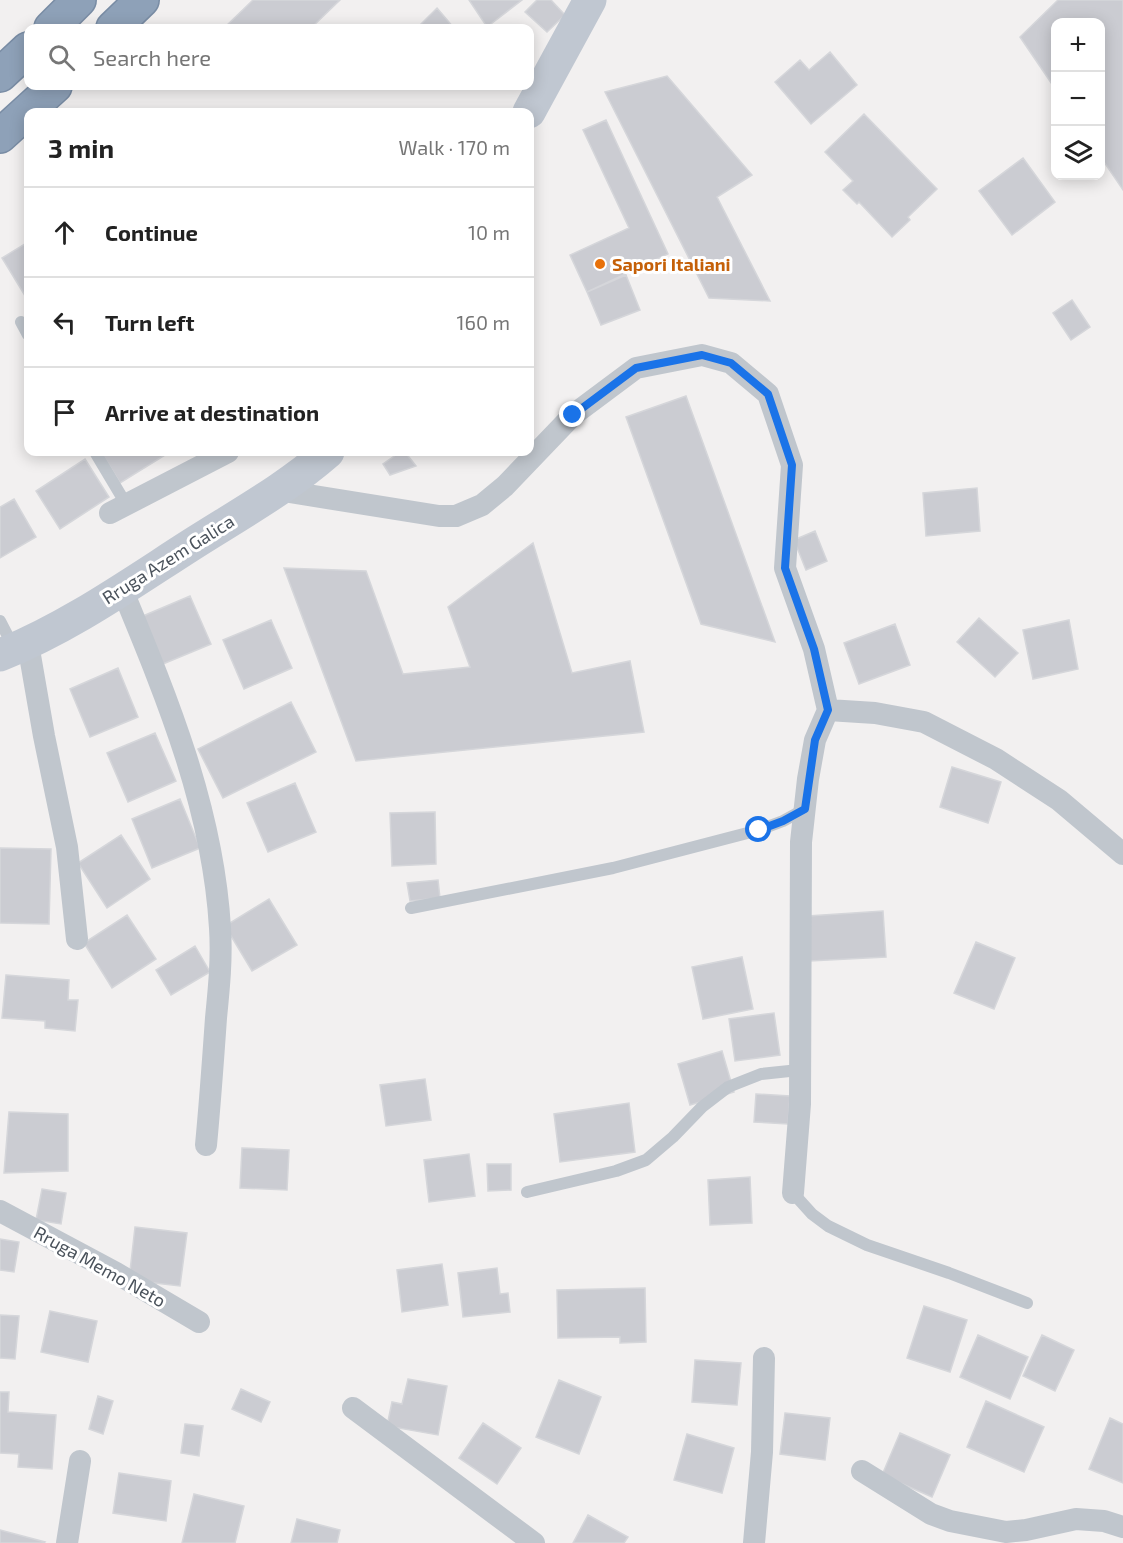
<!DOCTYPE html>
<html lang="en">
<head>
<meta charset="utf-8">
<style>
  body { margin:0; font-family:"Exo 2",sans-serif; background:#f6f6f6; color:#222 }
  .controls { position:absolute; right:18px; top:18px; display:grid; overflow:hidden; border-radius:12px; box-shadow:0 3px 15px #0003 }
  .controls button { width:54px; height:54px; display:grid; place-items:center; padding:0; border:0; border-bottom:2px solid #e0e0e0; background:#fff; color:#222; font:30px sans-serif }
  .stop { position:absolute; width:18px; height:18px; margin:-14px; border:4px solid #1a73e8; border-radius:50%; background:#fff }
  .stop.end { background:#1a73e8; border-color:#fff; box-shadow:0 2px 6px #0008 }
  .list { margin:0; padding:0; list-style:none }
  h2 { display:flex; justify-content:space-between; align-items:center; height:78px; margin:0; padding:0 24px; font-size:26px }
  h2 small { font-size:20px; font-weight:400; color:#767676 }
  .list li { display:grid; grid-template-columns:39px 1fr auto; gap:18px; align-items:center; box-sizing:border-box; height:90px; padding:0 24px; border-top:2px solid #e0e0e0 }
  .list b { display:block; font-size:22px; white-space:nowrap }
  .list em { font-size:20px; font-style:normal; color:#767676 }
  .icon { flex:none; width:33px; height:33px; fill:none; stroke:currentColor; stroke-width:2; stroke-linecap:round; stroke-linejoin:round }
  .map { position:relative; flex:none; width:1123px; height:1543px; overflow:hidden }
  .search { position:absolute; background:#fff; box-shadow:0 3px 15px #0003; left:24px; top:24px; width:510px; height:66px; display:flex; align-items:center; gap:15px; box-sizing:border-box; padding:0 21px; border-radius:12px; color:#767676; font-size:22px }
  .panel { position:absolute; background:#fff; box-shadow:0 3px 15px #0003; left:24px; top:108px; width:510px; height:348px; border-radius:12px }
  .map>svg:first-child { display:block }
  .building { fill:#cbccd2; stroke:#d5d6da; stroke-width:1.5 }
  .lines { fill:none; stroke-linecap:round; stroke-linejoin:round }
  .highway-casing { stroke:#798ca4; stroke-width:36 }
  .lane { stroke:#c0c6cd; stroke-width:12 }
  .street { stroke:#c0c6cd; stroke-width:22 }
  .secondary { stroke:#c0c7d1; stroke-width:33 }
  .highway { stroke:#8ea1b8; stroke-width:33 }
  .route { stroke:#1a73e8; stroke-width:8 }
  .food-dot { fill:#e8710a; stroke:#fff; stroke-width:2 }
  .labels { text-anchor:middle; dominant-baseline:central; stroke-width:6; stroke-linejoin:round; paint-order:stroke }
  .food-label { font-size:18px; font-weight:bold; fill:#c56008; stroke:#fff; text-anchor:start }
  .street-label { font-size:18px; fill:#4a525b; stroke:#fff }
</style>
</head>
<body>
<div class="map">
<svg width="1123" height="1543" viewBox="0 0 1123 1543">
  <rect width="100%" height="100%" fill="#f2f0f0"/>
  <path class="building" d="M 253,0 L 340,0 L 311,28 L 224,28 Z
    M 469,0 L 522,0 L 487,27 Z
    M 537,0 L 551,0 L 565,15 L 547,32 L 525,12 Z
    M 1058,0 L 1123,0 L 1123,190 L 1100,156 L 1100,22 L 1056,22 L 1056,90 L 1020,37 Z
    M 437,8 L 454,28 L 419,28 L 418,27 Z
    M 830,52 L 857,85 L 811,124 L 775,82 L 800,60 L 809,70 Z
    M 667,76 L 752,175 L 717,197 L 770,301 L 709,298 L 605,92 Z
    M 864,114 L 937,189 L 908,217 L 910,220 L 892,237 L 859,202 L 857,204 L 843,190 L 853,181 L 825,152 Z
    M 606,120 L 668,254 L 587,292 L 570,255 L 629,228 L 583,130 Z
    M 1023,158 L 1055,202 L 1012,235 L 979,191 Z
    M 28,242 L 28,298 L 27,299 L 2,258 Z
    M 626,275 L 640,310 L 601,325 L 587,292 Z
    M 1072,300 L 1090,327 L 1071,340 L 1053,313 Z
    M 686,396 L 775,642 L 701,624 L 626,417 Z
    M 101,452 L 170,452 L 120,483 Z
    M 400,452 L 405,452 L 416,466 L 390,475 L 383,464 Z
    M 85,459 L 109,497 L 60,529 L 36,491 Z
    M 977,488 L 980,531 L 926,536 L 923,493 Z
    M 14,499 L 36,537 L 0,558 L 0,507 Z
    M 815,531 L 827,561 L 806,570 L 794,540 Z
    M 533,543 L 572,673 L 630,661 L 644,732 L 356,761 L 284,568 L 366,571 L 403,674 L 470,667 L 448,607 Z
    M 190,596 L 211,644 L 163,664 L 143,616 Z
    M 979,618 L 1018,653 L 995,677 L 957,642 Z
    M 271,620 L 292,668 L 244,689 L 223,640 Z
    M 1069,620 L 1078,669 L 1033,679 L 1023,630 Z
    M 895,624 L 910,665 L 859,684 L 844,643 Z
    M 118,668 L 138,717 L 90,737 L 70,689 Z
    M 291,702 L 316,752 L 223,798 L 198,749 Z
    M 155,733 L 176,781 L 128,802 L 107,753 Z
    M 952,767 L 1001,782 L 988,823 L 940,807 Z
    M 295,783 L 316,832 L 268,852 L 247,803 Z
    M 180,799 L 200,848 L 152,868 L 132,819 Z
    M 435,812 L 436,864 L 392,866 L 390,813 Z
    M 121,835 L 150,879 L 107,908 L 78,863 Z
    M 0,848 L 51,849 L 49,924 L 0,923 Z
    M 438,880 L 440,898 L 410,901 L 407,883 Z
    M 269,899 L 297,945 L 252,971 L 225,926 Z
    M 883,911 L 886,957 L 810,961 L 808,916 Z
    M 127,915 L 156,959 L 112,988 L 84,943 Z
    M 976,942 L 1015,958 L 994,1009 L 954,993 Z
    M 195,946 L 210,972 L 171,995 L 156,970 Z
    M 742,957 L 753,1009 L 703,1019 L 692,967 Z
    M 6,975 L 69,980 L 68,1000 L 78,1000 L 75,1031 L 45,1028 L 45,1021 L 2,1018 Z
    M 774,1013 L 780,1055 L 735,1061 L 729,1019 Z
    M 722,1051 L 734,1092 L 690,1105 L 678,1064 Z
    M 425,1079 L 431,1120 L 386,1126 L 380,1085 Z
    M 756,1094 L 790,1096 L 788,1124 L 754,1122 Z
    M 629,1103 L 635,1152 L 560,1162 L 554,1114 Z
    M 9,1112 L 68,1114 L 68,1171 L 4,1173 Z
    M 242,1148 L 289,1150 L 287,1190 L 240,1188 Z
    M 469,1154 L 475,1196 L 429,1202 L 424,1160 Z
    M 487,1164 L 511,1164 L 511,1190 L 488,1191 Z
    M 750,1177 L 752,1223 L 710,1225 L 708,1180 Z
    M 42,1189 L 66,1193 L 61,1224 L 36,1220 Z
    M 135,1227 L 187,1233 L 180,1286 L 129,1280 Z
    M 0,1239 L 19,1242 L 14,1272 L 0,1270 Z
    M 442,1264 L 448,1305 L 402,1312 L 397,1270 Z
    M 497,1268 L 500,1294 L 508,1293 L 510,1312 L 463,1317 L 458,1273 Z
    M 645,1288 L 646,1342 L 620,1343 L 620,1337 L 558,1338 L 557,1290 Z
    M 924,1306 L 967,1320 L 950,1372 L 907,1358 Z
    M 50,1311 L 97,1321 L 88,1362 L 41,1352 Z
    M 0,1315 L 19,1316 L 15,1359 L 0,1358 Z
    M 978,1335 L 1028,1357 L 1010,1399 L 960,1377 Z
    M 1042,1335 L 1074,1350 L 1055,1391 L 1023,1376 Z
    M 695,1360 L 741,1363 L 737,1405 L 692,1402 Z
    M 408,1379 L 447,1386 L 438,1435 L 387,1426 L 392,1402 L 402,1404 Z
    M 559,1380 L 601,1397 L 579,1454 L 536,1437 Z
    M 241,1389 L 270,1402 L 261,1422 L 232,1409 Z
    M 0,1392 L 9,1392 L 8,1412 L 56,1415 L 52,1469 L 18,1467 L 19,1454 L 0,1453 Z
    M 98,1396 L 113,1401 L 103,1434 L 89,1429 Z
    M 986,1401 L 1044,1427 L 1024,1472 L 967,1447 Z
    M 785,1413 L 830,1418 L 825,1460 L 780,1454 Z
    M 1110,1418 L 1123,1424 L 1123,1483 L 1089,1469 Z
    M 483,1423 L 521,1448 L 497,1484 L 459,1458 Z
    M 185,1424 L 203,1426 L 199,1456 L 181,1453 Z
    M 900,1433 L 950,1455 L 932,1497 L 882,1475 Z
    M 687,1434 L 734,1448 L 722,1493 L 674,1480 Z
    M 119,1473 L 171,1481 L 166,1521 L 113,1513 Z
    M 194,1494 L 244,1506 L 235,1543 L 182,1543 Z
    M 588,1515 L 628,1537 L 624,1543 L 573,1543 Z
    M 297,1519 L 340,1530 L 337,1543 L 291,1543 Z
    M 0,1530 L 45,1542 L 44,1543 L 0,1543 Z"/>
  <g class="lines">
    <defs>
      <path id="highway" d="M 51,28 L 79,0
        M 113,28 L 142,0
        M 0,75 L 28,49
        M 0,136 L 55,86"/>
    </defs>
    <use href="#highway" class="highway-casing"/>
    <path class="lane" d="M 21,322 L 28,335
      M 95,452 L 126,504
      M 0,621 L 14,648
      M 411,908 L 613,868 L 759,830 L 783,821 L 805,809
      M 527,1192 L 616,1171 L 646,1160 L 673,1137 L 702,1107 L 728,1087 L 761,1074 L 799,1070
      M 793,1193 L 812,1214 L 828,1226 L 867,1245 L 949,1273 L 1027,1303"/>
    <path class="street" d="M 277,490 L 439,516 L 456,516 L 482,505 L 505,486 L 573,415 L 636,368 L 702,355 L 731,363 L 768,394 L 792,465 L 785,568 L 814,649 L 828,710 L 815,740 L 808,779 L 801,842 L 800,1104 L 793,1193
      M 110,513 L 228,452
      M 122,589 C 167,698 213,808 220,928 C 222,958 219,988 216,1018 C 213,1061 210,1103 206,1145
      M 28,644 L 44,736 L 67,847 L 77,939
      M 828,710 L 875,713 L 924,722 L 996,759 L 1059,800 L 1123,854
      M 0,1211 L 116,1273 L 199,1322
      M 353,1408 L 534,1543
      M 862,1471 L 931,1514 L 950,1521 L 1006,1532 L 1026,1530 L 1076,1519 L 1104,1521 L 1123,1527
      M 67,1543 L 80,1461
      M 754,1543 L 762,1452 L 764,1358"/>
    <path class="secondary" d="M 529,112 L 590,0
      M 0,655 C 68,628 130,584 191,545 C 238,515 287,488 328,452"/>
    <use href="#highway" class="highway"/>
  </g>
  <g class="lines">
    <path class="route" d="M 573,415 L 636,368 L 702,355 L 731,363 L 768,394 L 792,465 L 785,568 L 814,649 L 828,710 L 815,740 L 805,809 L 783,821 L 759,830"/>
  </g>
  <circle class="food-dot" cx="600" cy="264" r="6"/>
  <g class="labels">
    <g class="food-label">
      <text x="612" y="264">Sapori Italiani</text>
    </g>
    <g class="street-label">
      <text transform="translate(168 559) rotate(-32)">Rruga Azem Galica</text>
      <text transform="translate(100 1266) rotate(29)">Rruga Memo Neto</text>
    </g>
  </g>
</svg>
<div class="controls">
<button>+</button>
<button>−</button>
<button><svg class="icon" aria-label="layers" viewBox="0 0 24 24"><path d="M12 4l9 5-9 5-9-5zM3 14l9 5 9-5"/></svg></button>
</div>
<div class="stop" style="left:759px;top:830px"></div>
<div class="stop end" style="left:573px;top:415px"></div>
<div class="search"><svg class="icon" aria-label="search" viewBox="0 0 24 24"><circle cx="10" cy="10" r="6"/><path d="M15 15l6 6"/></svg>Search here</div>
<section class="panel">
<h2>3 min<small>Walk · 170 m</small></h2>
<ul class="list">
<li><svg class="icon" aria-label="ahead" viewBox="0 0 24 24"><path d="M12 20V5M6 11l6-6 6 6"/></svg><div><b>Continue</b></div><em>10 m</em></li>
<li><svg class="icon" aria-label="left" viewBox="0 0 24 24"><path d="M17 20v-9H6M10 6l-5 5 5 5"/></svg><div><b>Turn left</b></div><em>160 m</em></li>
<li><svg class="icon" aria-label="arrive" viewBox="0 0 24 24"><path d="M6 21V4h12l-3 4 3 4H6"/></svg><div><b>Arrive at destination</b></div></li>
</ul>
</section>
</div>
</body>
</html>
